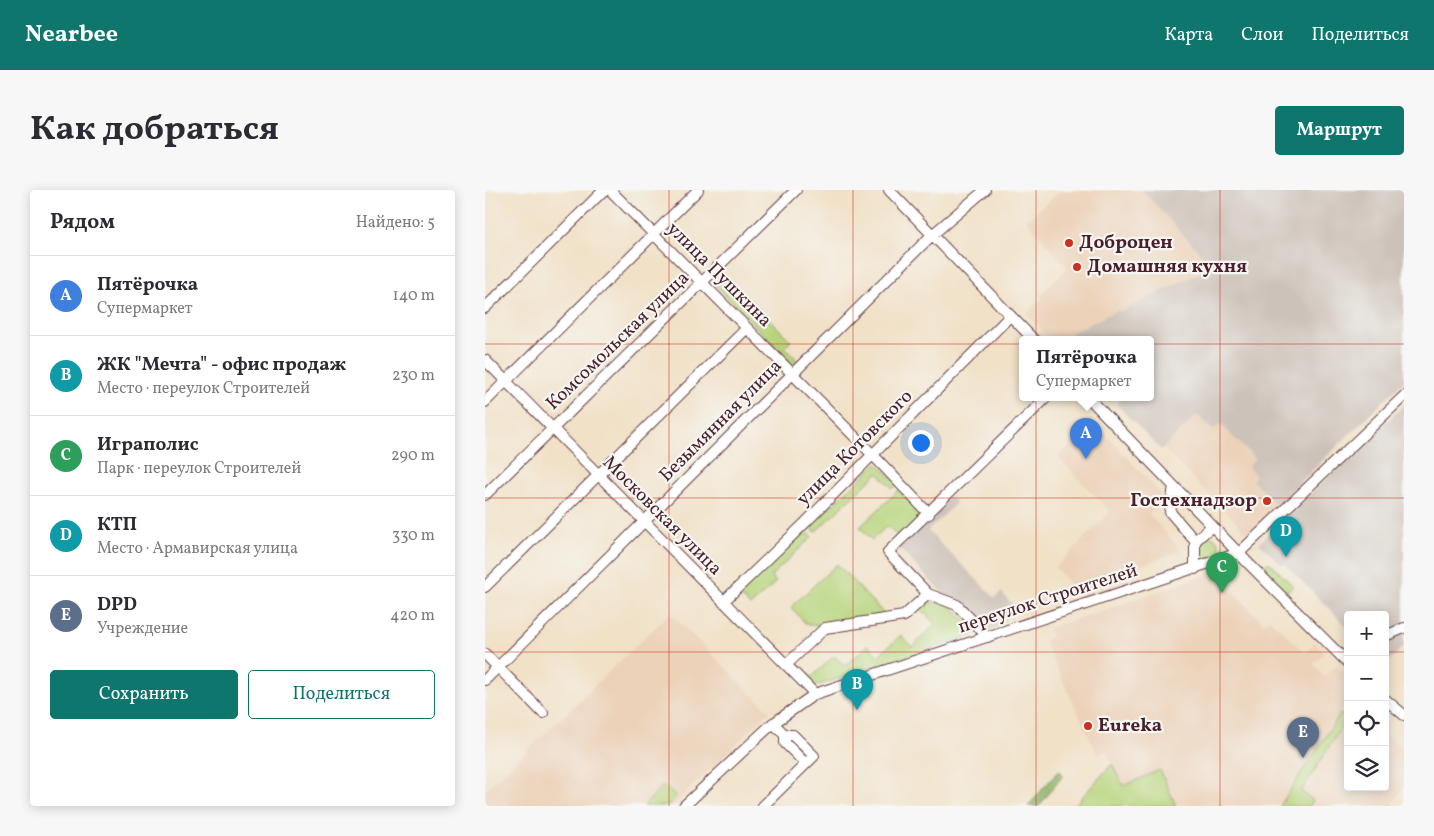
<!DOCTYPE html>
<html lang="ru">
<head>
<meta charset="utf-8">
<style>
  body { margin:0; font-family:Vollkorn,serif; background:#f7f7f7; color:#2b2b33 }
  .controls { position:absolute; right:15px; bottom:15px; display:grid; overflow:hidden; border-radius:5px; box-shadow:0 2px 12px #0003 }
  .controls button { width:45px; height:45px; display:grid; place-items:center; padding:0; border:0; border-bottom:1px solid #e1e1e2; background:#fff; color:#2b2b33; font:25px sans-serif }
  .you { position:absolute; left:435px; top:252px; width:18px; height:18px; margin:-12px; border:4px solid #fff; border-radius:50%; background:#1a73e8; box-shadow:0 0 0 8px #1a73e833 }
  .badge { display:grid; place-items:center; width:32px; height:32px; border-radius:50%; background:#0f766e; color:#fff; font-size:16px; font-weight:700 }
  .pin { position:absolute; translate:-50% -41px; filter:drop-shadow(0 1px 2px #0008) }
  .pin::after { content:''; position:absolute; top:26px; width:18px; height:15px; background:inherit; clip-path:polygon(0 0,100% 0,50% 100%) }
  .popup { position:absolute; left:534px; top:146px; width:135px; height:65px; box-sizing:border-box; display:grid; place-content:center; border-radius:5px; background:#fff; filter:drop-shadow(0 1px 4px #0005); font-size:16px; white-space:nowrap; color:#7c7c81 }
  .popup b { font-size:19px; color:#2b2b33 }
  .popup::after { content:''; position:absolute; left:50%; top:100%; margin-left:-10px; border:10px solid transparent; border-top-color:#fff }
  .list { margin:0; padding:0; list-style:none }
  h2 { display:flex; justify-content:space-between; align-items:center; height:65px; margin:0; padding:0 20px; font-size:21px }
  h2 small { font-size:16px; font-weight:400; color:#7c7c81 }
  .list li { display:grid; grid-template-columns:32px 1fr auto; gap:15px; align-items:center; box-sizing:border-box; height:80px; padding:0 20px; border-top:1px solid #e1e1e2 }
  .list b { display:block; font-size:19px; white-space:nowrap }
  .list p { margin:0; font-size:16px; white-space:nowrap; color:#7c7c81 }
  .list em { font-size:16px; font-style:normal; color:#7c7c81 }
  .actions { display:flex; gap:10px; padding:15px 20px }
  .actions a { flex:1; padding:11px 0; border:1px solid #0f766e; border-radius:5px; text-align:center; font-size:18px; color:#0f766e }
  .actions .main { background:#0f766e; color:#fff }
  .icon { flex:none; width:28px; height:28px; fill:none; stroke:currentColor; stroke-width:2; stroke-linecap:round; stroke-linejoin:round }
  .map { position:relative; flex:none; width:919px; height:616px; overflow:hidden; border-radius:5px }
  header { display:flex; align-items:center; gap:30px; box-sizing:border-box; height:70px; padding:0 25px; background:#0f766e; color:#fff }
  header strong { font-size:24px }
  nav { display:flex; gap:28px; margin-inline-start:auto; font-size:18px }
  .intro { display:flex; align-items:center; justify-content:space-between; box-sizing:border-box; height:120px; padding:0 30px }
  h1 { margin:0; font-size:35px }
  .button { padding:12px 22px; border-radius:5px; background:#0f766e; color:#fff; font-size:18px; font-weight:700 }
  main { display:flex; gap:30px; padding:0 30px }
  aside { flex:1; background:#fff; border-radius:5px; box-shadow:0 2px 12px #0003 }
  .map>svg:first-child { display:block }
  .built { fill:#ecd2b9 }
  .industrial { fill:#cdc2b9 }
  .green { fill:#b7d47b; stroke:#807a53 }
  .forest { fill:#91b66b; stroke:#6e6a4b }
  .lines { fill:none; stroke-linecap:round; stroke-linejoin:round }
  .minor-casing { stroke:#633c42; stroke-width:12 }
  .minor { stroke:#fff; stroke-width:10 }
  .grid { fill:none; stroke:#c8321e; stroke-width:1; stroke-opacity:0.55 }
  .poi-dot { fill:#c8321e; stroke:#f6f6f2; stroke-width:2 }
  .labels { text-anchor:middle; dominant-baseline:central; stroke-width:4.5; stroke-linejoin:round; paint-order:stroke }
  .poi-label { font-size:19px; font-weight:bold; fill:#4a1f2b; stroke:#f6f6f2; text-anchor:start }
  .street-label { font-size:19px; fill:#4a1f2b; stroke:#f6f6f2 }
</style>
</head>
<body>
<header>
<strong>Nearbee</strong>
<nav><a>Карта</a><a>Слои</a><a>Поделиться</a></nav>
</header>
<div class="intro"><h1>Как добраться</h1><a class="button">Маршрут</a></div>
<main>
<aside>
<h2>Рядом<small>Найдено: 5</small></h2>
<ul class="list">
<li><span class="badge" style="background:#3f7fe0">A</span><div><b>Пятёрочка</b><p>Супермаркет</p></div><em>140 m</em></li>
<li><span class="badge" style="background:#0f9aa8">B</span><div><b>ЖК &quot;Мечта&quot; - офис продаж</b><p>Место · переулок Строителей</p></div><em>230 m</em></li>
<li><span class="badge" style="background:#2e9e5b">C</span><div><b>Играполис</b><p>Парк · переулок Строителей</p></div><em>290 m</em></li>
<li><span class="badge" style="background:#0f9aa8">D</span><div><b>КТП</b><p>Место · Армавирская улица</p></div><em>330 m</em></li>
<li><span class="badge" style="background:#5c6f8a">E</span><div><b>DPD</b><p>Учреждение</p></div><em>420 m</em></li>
</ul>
<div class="actions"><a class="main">Сохранить</a><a>Поделиться</a></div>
</aside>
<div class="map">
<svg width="919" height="616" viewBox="0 0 919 616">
  <rect width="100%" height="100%" fill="#f6f6f2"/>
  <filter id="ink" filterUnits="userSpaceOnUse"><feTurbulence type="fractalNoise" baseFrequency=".02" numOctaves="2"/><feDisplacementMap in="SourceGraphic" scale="10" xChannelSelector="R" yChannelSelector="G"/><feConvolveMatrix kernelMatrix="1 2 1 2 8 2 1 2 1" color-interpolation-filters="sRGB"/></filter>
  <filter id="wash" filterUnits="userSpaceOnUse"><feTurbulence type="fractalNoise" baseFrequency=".0096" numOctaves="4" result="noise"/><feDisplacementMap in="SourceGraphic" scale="20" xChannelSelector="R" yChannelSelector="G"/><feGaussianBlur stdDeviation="1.12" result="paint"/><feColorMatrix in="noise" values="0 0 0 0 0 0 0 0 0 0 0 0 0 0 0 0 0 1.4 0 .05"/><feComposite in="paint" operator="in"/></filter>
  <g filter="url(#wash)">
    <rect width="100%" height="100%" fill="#f1e1c7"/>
    <path class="built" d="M 577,0 L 657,0 L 727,76 L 635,122 L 634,120 L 590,141 L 577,150 L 567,150 L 541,124 L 558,108 L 555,105 L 583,78 L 541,30 Z
      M 712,224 L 728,240 L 735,234 L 770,270 L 771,286 L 767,290 L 792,315 L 763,344 L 678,258 Z
      M 605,228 L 681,309 L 664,324 L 696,361 L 589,398 L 570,378 L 625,322 L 573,267 L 603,238 L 599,234 Z
      M 736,380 L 750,395 L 746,399 L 779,434 L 785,429 L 820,463 L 830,453 L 839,463 L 828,474 L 839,486 L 851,475 L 863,487 L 863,511 L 795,616 L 691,616 L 675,580 L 637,596 L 621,561 L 613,565 L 559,451 L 567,447 L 563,439 Z
      M 185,423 L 285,522 L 187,616 L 0,616 L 0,601 Z
      M 863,527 L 863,597 L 900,597 L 900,546 L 919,558 L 919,596 L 909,612 L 909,616 L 825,616 L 828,610 L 816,602 Z"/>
    <path class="industrial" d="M 657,0 L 919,0 L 919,191 L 792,315 L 767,290 L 771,286 L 763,277 L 770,269 L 735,234 L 728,240 L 712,225 L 676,260 L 632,215 L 635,208 L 665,208 L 665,150 L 577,150 L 590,141 L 633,120 L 635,122 L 727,76 Z
      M 919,215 L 919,456 L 901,474 L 900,425 L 863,425 L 863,438 L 800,374 L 796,374 L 774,353 Z
      M 464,306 L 471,313 L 443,341 L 510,408 L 516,402 L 531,418 L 511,439 L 496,444 L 413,357 Z"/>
    <path class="green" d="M 238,83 L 306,151 L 300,157 L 312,170 L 308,174 L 228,93 Z
      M 392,273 L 413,294 L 408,299 L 393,283 L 330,342 L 325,336 Z
      M 417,297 L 441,323 L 414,348 L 402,336 L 387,350 L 375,337 Z
      M 321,341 L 327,347 L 286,386 L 291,392 L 265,416 L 254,404 Z
      M 723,346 C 733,346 736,356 735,365 L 718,370 L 713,363 L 713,355 Z
      M 784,372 L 808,396 L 803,401 L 796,399 L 776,379 Z
      M 352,374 L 400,425 L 340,435 L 322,435 L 306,417 Z
      M 443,412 L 463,413 L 490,441 L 488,445 L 328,497 L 307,475 L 311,471 L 327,487 L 349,466 L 360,476 L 383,455 L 393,466 L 416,445 L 427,457 L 450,434 L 436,419 Z
      M 855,524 L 862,528 L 816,602 L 828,610 L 825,616 L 795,616 Z
      M 627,574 L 638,596 L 675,580 L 691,616 L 589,616 Z
      M 179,595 L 191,607 L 182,616 L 159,616 Z"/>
    <path class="forest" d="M 574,580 L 578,586 L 576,588 L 554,616 L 543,616 Z"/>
  </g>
  <g filter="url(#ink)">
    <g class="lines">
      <defs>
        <path id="minor" d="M 125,0 L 388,265 L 444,324
          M 404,0 L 549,150
          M 0,118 L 119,0
          M 0,170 L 330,504
          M 604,208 L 763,373 L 863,473
          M 0,212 L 213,0
          M 689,296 L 685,322 L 710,351 L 710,379
          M 0,305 L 311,0
          M 710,351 L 727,336
          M 0,397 L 262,138
          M 238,412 L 320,333 L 525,126
          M 900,446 L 919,438
          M 503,447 L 472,415 L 443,404 L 403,362 L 561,208
          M 0,464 L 58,523
          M 301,475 L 340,438 L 419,426 L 443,404
          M 0,490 L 447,45 L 500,0
          M 900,509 L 919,525
          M 300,545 L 300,553 L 321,574
          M 199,616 L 286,535 L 330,504 L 754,363 L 919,206
          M 278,616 L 329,566 L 308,545 L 300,545 L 288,533"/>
      </defs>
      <use href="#minor" class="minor-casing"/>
      <use href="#minor" class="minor"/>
    </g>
  </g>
  <path class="grid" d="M 184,0 L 184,616M 368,0 L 368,616M 551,0 L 551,616M 735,0 L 735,616M 0,154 L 919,154M 0,308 L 919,308M 0,462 L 863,462M 900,462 L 919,462"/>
  <g class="poi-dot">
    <circle cx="584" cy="53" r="5"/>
    <circle cx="592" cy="77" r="5"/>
    <circle cx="782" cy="311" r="5"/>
    <circle cx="603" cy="536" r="5"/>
  </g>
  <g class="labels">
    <g class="poi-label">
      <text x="594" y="53">Доброцен</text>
      <text x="602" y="77">Домашняя кухня</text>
      <text x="772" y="311" text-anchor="end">Гостехнадзор</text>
      <text x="613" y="536">Eureka</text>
    </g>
    <g class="street-label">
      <text transform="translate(234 85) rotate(45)">улица Пушкина</text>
      <text transform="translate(133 151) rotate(-44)">Комсомольская улица</text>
      <text transform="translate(236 231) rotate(-45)">Безымянная улица</text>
      <text transform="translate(370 258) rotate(-45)">улица Котовского</text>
      <text transform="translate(177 326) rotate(45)">Московская улица</text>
      <text transform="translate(563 409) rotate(-18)">переулок Строителей</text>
    </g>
  </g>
</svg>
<div class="controls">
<button>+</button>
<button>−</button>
<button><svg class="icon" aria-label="locate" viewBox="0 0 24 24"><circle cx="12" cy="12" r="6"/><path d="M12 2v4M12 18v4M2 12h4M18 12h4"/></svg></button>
<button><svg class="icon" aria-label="layers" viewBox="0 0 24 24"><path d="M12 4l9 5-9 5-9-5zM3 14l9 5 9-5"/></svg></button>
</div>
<div class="you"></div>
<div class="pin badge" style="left:601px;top:269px;background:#3f7fe0">A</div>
<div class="popup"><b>Пятёрочка</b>Супермаркет</div>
<div class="pin badge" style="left:372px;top:520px;background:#0f9aa8">B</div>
<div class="pin badge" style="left:737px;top:403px;background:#2e9e5b">C</div>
<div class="pin badge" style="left:801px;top:367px;background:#0f9aa8">D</div>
<div class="pin badge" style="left:818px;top:568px;background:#5c6f8a">E</div>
</div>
</main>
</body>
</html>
